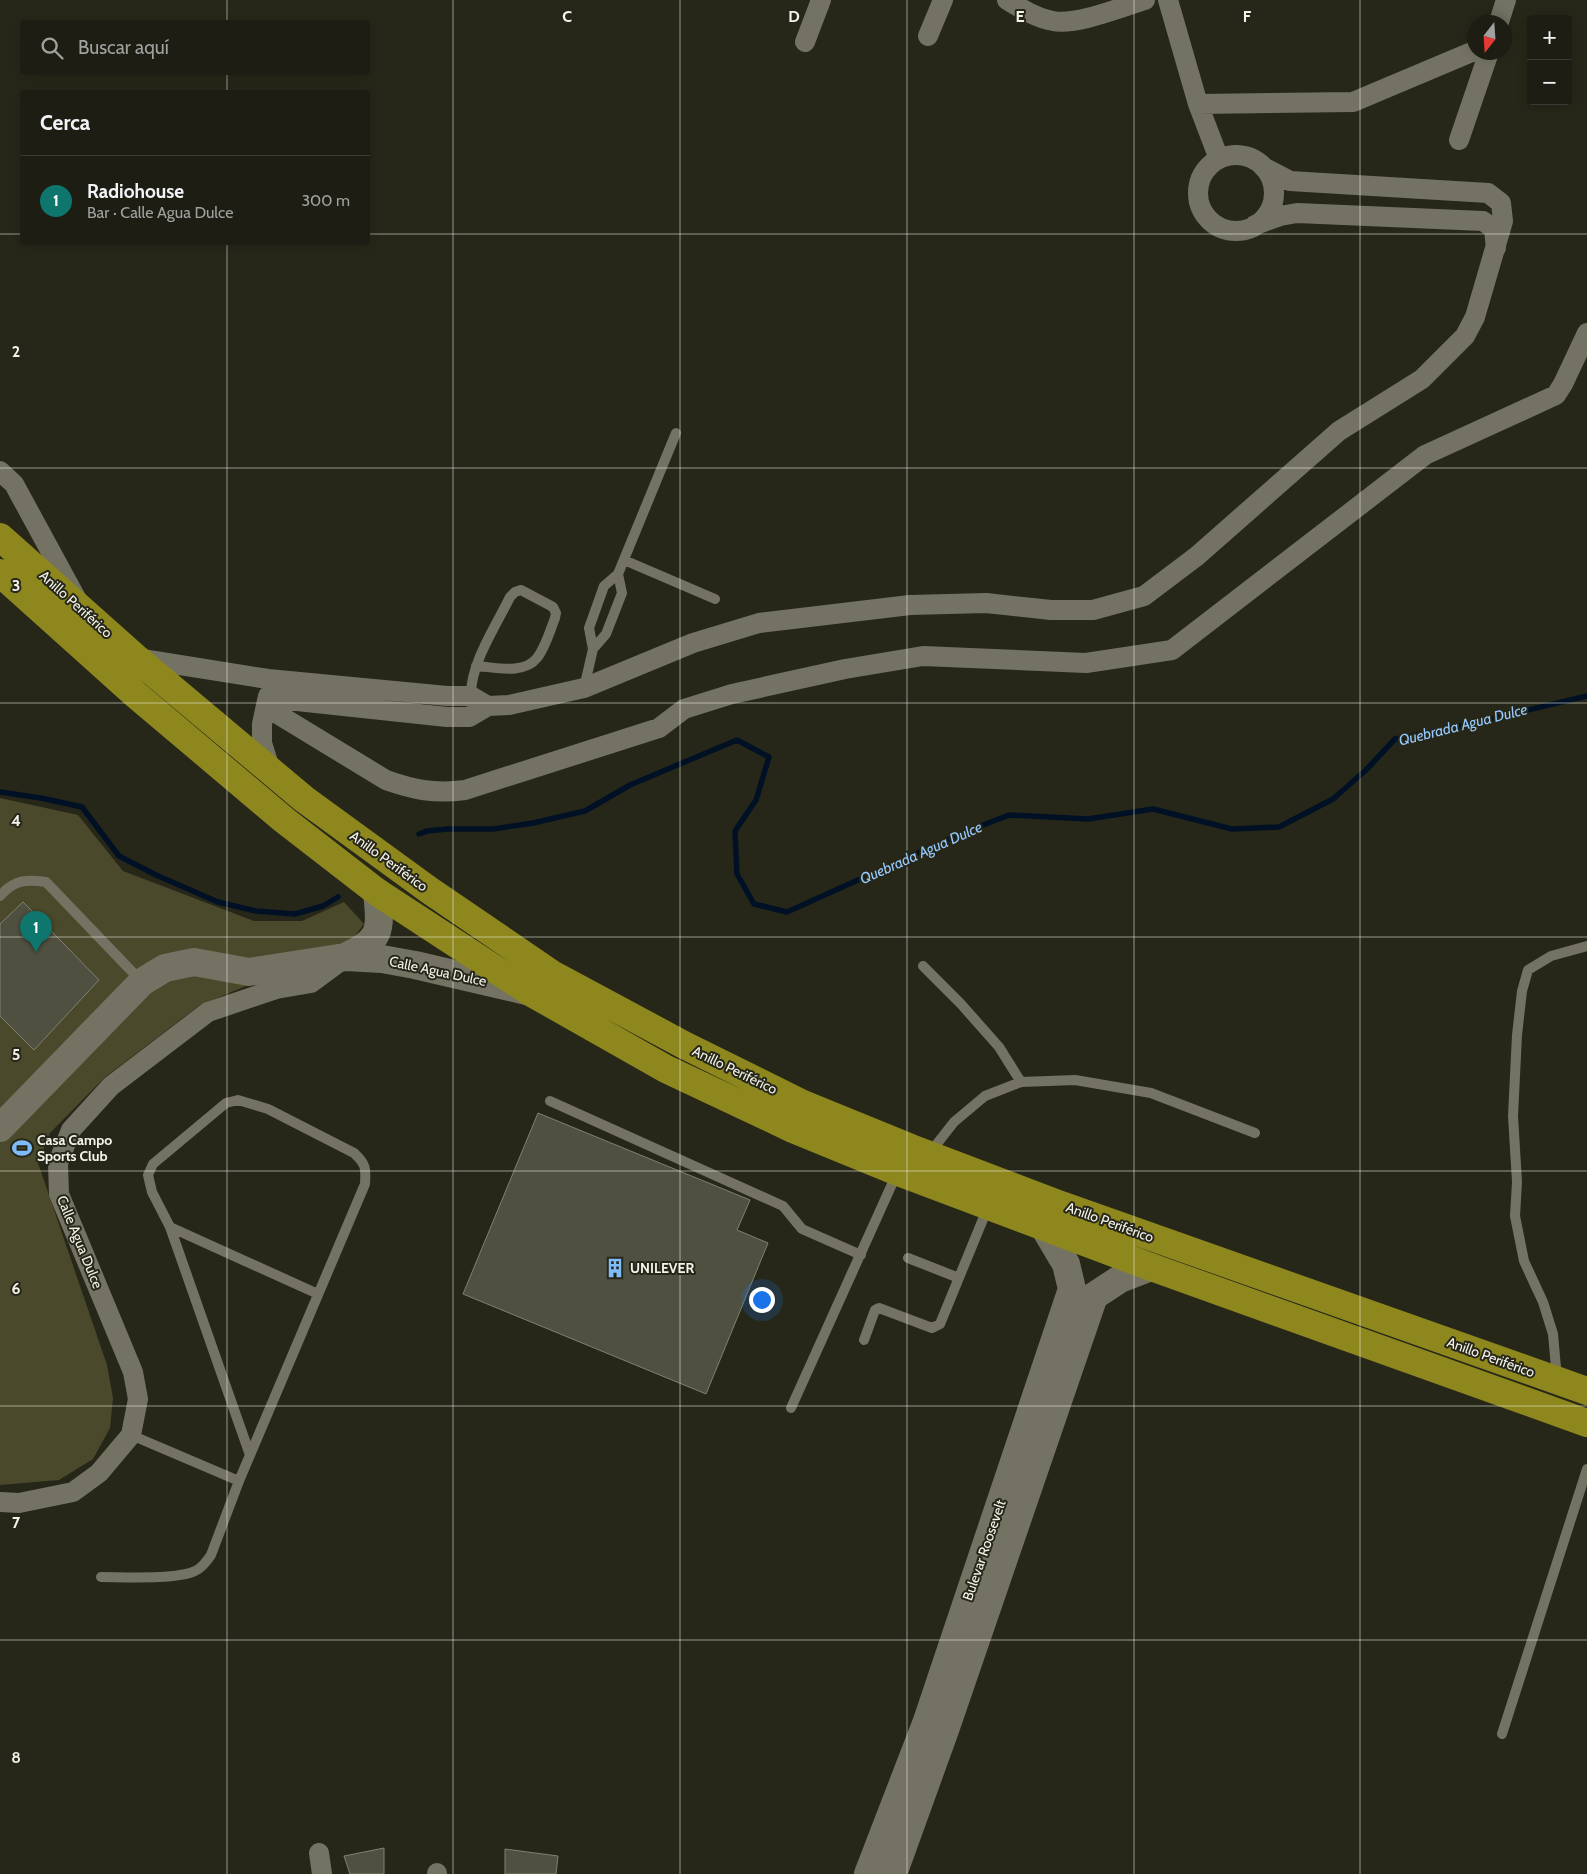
<!DOCTYPE html>
<html lang="es">
<head>
<meta charset="utf-8">
<style>
  body { margin:0; font-family:Cabin,sans-serif; background:#25261c; color:#f1f3f6 }
  .controls { position:absolute; right:15px; top:15px; display:grid; overflow:hidden; border-radius:5px; box-shadow:0 2px 12px #0003 }
  .controls button { width:45px; height:45px; display:grid; place-items:center; padding:0; border:0; border-bottom:1px solid #3b3b33; background:#1d1d13; color:#f1f3f6; font:25px sans-serif }
  .compass { position:absolute; left:1467px; top:15px; width:45px; height:45px; border-radius:50%; background:#1d1d13; box-shadow:0 2px 12px #0003; rotate:197deg }
  .you { position:absolute; left:761px; top:1299px; width:18px; height:18px; margin:-12px; border:4px solid #fff; border-radius:50%; background:#1a73e8; box-shadow:0 0 0 8px #1a73e833 }
  .badge { display:grid; place-items:center; width:32px; height:32px; border-radius:50%; background:#0f766e; color:#fff; font-size:16px; font-weight:700 }
  .pin { position:absolute; translate:-50% -41px; filter:drop-shadow(0 1px 2px #0008) }
  .pin::after { content:''; position:absolute; top:26px; width:18px; height:15px; background:inherit; clip-path:polygon(0 0,100% 0,50% 100%) }
  .list { margin:0; padding:0; list-style:none }
  h2 { display:flex; justify-content:space-between; align-items:center; height:65px; margin:0; padding:0 20px; font-size:21px }
  h2 small { font-size:16px; font-weight:400; color:#a0a2a0 }
  .list li { display:grid; grid-template-columns:32px 1fr auto; gap:15px; align-items:center; box-sizing:border-box; height:90px; padding:0 20px; border-top:1px solid #3b3b33 }
  .list b { display:block; font-size:19px; white-space:nowrap }
  .list p { margin:0; font-size:16px; white-space:nowrap; color:#a0a2a0 }
  .list em { font-size:16px; font-style:normal; color:#a0a2a0 }
  .icon { flex:none; width:28px; height:28px; fill:none; stroke:currentColor; stroke-width:2; stroke-linecap:round; stroke-linejoin:round }
  .map { position:relative; flex:none; width:1587px; height:1874px; overflow:hidden }
  .search { position:absolute; background:#1d1d13; box-shadow:0 2px 12px #0003; left:20px; top:20px; width:350px; height:55px; display:flex; align-items:center; gap:12px; box-sizing:border-box; padding:0 18px; border-radius:5px; color:#a0a2a0; font-size:19px }
  .panel { position:absolute; background:#1d1d13; box-shadow:0 2px 12px #0003; left:20px; top:90px; width:350px; height:155px; border-radius:5px }
  .map>svg:first-child { display:block }
  .green { fill:#4a492b }
  .lines { fill:none; stroke-linecap:round; stroke-linejoin:round }
  .stream { stroke:#001125; stroke-width:5.5 }
  .building { fill:#505041; stroke:#818070 }
  .lane { stroke:#747363; stroke-width:10 }
  .street { stroke:#747363; stroke-width:20 }
  .secondary { stroke:#747363; stroke-width:28 }
  .highway { stroke:#8d871d; stroke-width:28 }
  .grid { fill:none; stroke:#f3f3ea; stroke-width:1; stroke-opacity:0.55 }
  .labels { text-anchor:middle; dominant-baseline:central; stroke-width:4; stroke-linejoin:round; paint-order:stroke }
  .street-label { font-size:14px; fill:#f3f3ea; stroke:#272719 }
  .poi-label { font-size:14px; font-weight:bold; fill:#f3f3ea; stroke:#272719; text-anchor:start }
  .water-label { font-size:15px; font-style:italic; fill:#95cafe; stroke:#272719 }
  .grid-label { font-size:16px; text-anchor:middle; font-weight:bold; fill:#f3f3ea; stroke:#272719; stroke-width:4; stroke-linejoin:round; paint-order:stroke }
</style>
</head>
<body>
<div class="map">
<svg width="1587" height="1874" viewBox="0 0 1587 1874">
  <rect width="100%" height="100%" fill="#272719"/>
  <path class="green" d="M 0,798 L 78,815 L 123,871 L 254,921 L 302,921 L 344,902 L 364,924 L 354,937 L 309,972 L 251,984 L 200,1005 L 104,1078 L 50,1133 L 38,1163 L 107,1365 L 113,1398 L 110,1428 L 93,1459 L 59,1480 L 0,1485 Z"/>
  <g class="lines">
    <path class="stream" d="M 0,792 L 41,798 L 82,807 L 119,856 L 156,875 L 218,902 L 256,911 L 295,914 L 323,906 L 338,897
      M 419,834 L 427,831 L 447,829 L 493,829 L 533,823 L 585,811 L 630,785 L 737,740 L 769,757 L 756,800 L 735,831 L 737,874 L 754,904 L 787,912 L 960,834 L 1009,815 L 1088,819 L 1153,809 L 1232,829 L 1279,827 L 1333,799 L 1366,770 L 1395,739 L 1461,726 L 1587,696"/>
  </g>
  <path class="building" d="M 23,902 L 99,980 L 34,1050 L 0,1016 L 0,924 Z
    M 538,1113 L 750,1200 L 737,1230 L 768,1243 L 706,1394 L 463,1294 Z
    M 384,1848 L 384,1874 L 350,1874 L 344,1856 Z
    M 505,1849 L 558,1856 L 556,1874 L 505,1874 Z"/>
  <g class="lines">
    <path class="lane" d="M 624,560 L 715,599
      M 593,649 L 589,628 L 604,586 L 618,574 L 676,433
      M 584,688 L 593,649 L 606,634 L 622,593 L 618,574
      M 471,696 C 470,664 496,626 510,597 L 515,592 L 521,590 L 553,607 L 556,613 L 555,618 C 550,631 545,648 537,658 C 524,675 494,667 476,666
      M 0,896 C 14,880 25,879 46,882 L 141,981
      M 923,966 L 961,1004 L 999,1047 L 1021,1082
      M 550,1101 L 783,1206 L 802,1229 L 861,1255
      M 929,1154 L 954,1122 L 985,1096 L 1021,1082 L 1075,1080 L 1151,1093 L 1255,1133
      M 170,1227 L 318,1294
      M 908,1258 L 959,1278
      M 864,1340 L 875,1310 L 879,1308 L 932,1328 L 940,1324 L 988,1207
      M 1557,1379 L 1553,1334 L 1543,1302 L 1524,1261 L 1515,1216 L 1517,1182 L 1513,1116 L 1517,1035 L 1522,991 L 1528,970 L 1551,956 L 1587,946
      M 791,1408 L 897,1173
      M 131,1435 L 239,1481
      M 101,1577 C 123,1577 176,1580 195,1571 C 202,1568 207,1561 211,1555 L 239,1481 L 365,1184 C 366,1168 366,1164 354,1153 L 268,1109 L 238,1100 L 226,1103 L 153,1164 L 148,1175 L 152,1192 L 170,1227 L 250,1455
      M 1502,1734 L 1587,1469"/>
    <path class="street" d="M 1007,0 C 1022,9 1036,18 1053,21 C 1075,26 1122,7 1145,0
      M 1168,0 L 1198,104 L 1219,159
      M 1499,22 L 1506,0
      M 928,36 L 943,0
      M 805,42 L 821,0
      M 1198,104 L 1353,102 L 1474,51
      M 1459,140 L 1489,52
      M1198 193a38 38 0 1 1 76 0a38 38 0 1 1-76 0Z
      M 1255,225 L 1280,216 L 1297,213 L 1483,221 L 1494,229 L 1496,248
      M 0,471 L 14,484 L 76,598
      M 136,658 L 268,679 L 447,696 L 471,696 L 488,706
      M 268,696 L 262,724 L 262,743 L 271,772
      M 269,698 L 447,717 L 469,717 L 488,706 L 509,705 L 584,688 L 693,643 L 759,623 L 910,605 L 986,603 L 1051,610 L 1093,610 L 1144,596 L 1197,556 L 1339,431 L 1422,379 L 1465,336 L 1475,317 L 1503,221 L 1501,203 L 1488,193 L 1290,181 L 1263,167
      M 266,707 L 386,780 C 414,790 435,794 465,790 L 659,728 L 684,709 L 732,694 L 845,669 L 923,656 L 1086,663 L 1172,650 L 1425,455 L 1556,395 L 1563,384 L 1587,333
      M 0,1502 L 19,1503 L 73,1492 L 99,1473 L 131,1435 L 138,1399 L 133,1372 L 59,1194 L 58,1163 L 71,1130 L 111,1086 L 208,1012 L 276,989 L 311,983 L 345,958
      M 319,1853 L 322,1874
      M 437,1873 L 437,1874"/>
    <path class="secondary" d="M 345,957 C 382,940 381,931 377,892
      M 0,1128 L 142,982 L 165,968 L 194,962 L 249,972 L 345,957 L 382,959 L 415,965 L 527,991
      M 868,1874 L 927,1721 L 1072,1289 L 1066,1264 L 1044,1227
      M 893,1874 L 945,1730 L 1094,1296 L 1120,1279 L 1151,1267"/>
    <path class="highway" d="M 0,537 L 136,658 L 304,799 L 429,890 L 552,974 L 684,1045 L 803,1104 L 911,1148 L 1061,1205 L 1587,1391
      M 0,573 L 136,695 L 284,820 L 377,892 L 530,992 L 666,1069 L 793,1129 L 898,1172 L 1151,1267 L 1587,1423"/>
  </g>
  <path class="grid" d="M 227,0 L 227,22M 453,0 L 453,1874M 680,0 L 680,1874M 907,0 L 907,1874M 1134,0 L 1134,1874M 1360,0 L 1360,1874M 227,72 L 227,92M 0,234 L 22,234M 368,234 L 1587,234M 227,242 L 227,1874M 0,468 L 1587,468M 0,703 L 1587,703M 0,937 L 1587,937M 0,1171 L 1587,1171M 0,1406 L 1587,1406M 0,1640 L 1587,1640"/>
  <defs>
    <symbol id="stadium-bare" viewBox="-9 -9 18 18"><path d="M0-5a6.5 5 0 1 0 0 10a6.5 5 0 1 0 0-10ZM-3.5-1.8h7v3.6h-7Z" fill="#7fbdfa" stroke="#272719" stroke-width="2.5" paint-order="stroke"/></symbol>
    <symbol id="building-bare" viewBox="-9 -9 18 18"><path d="M-4-6H4V6H1V3H-1V6H-4ZM-2.5-4.3h1.7v1.8h-1.7ZM.8-4.3h1.7v1.8H.8ZM-2.5-1h1.7V.8h-1.7ZM.8-1h1.7V.8H.8Z" fill="#7fbdfa" stroke="#272719" stroke-width="2.5" paint-order="stroke"/></symbol>
  </defs>
  <g fill-rule="evenodd">
    <use href="#stadium-bare" x="8" y="1134" width="28" height="28"/>
    <use href="#building-bare" x="601" y="1254" width="28" height="28"/>
  </g>
  <g class="labels">
    <g class="street-label">
      <text transform="translate(76 604) rotate(42)">Anillo Periférico</text>
      <text transform="translate(389 861) rotate(36)">Anillo Periférico</text>
      <text transform="translate(438 971) rotate(12)">Calle Agua Dulce</text>
      <text transform="translate(735 1070) rotate(26)">Anillo Periférico</text>
      <text transform="translate(1110 1222) rotate(20)">Anillo Periférico</text>
      <text transform="translate(80 1242) rotate(68)">Calle Agua Dulce</text>
      <text transform="translate(1491 1357) rotate(20)">Anillo Periférico</text>
      <text transform="translate(984 1550) rotate(-71)">Bulevar Roosevelt</text>
    </g>
    <g class="poi-label">
      <text x="37" y="1140">Casa Campo<tspan x="37" dy="16">Sports Club</tspan></text>
      <text x="630" y="1268">UNILEVER</text>
    </g>
    <g class="water-label">
      <text transform="translate(1463 725) rotate(-14)">Quebrada Agua Dulce</text>
      <text transform="translate(921 853) rotate(-24)">Quebrada Agua Dulce</text>
    </g>
  </g>
  <g class="grid-label">
    <text x="567" y="22">C</text>
    <text x="794" y="22">D</text>
    <text x="1020" y="22">E</text>
    <text x="1247" y="22">F</text>
    <text x="16" y="357">2</text>
    <text x="16" y="591">3</text>
    <text x="16" y="826">4</text>
    <text x="16" y="1060">5</text>
    <text x="16" y="1294">6</text>
    <text x="16" y="1528">7</text>
    <text x="16" y="1763">8</text>
  </g>
</svg>
<div class="controls">
<button>+</button>
<button>−</button>
</div>
<svg class="compass" viewBox="-18 -18 36 36"><path d="M0-13l5 13h-10z" fill="#e53935"/><path d="M0 13l5-13h-10z" fill="#a0a2a0"/></svg>
<div class="you"></div>
<div class="pin badge" style="left:36px;top:952px">1</div>
<div class="search"><svg class="icon" aria-label="search" viewBox="0 0 24 24"><circle cx="10" cy="10" r="6"/><path d="M15 15l6 6"/></svg>Buscar aquí</div>
<section class="panel">
<h2>Cerca<small></small></h2>
<ul class="list">
<li><span class="badge">1</span><div><b>Radiohouse</b><p>Bar · Calle Agua Dulce</p></div><em>300 m</em></li>
</ul>
</section>
</div>
</body>
</html>
